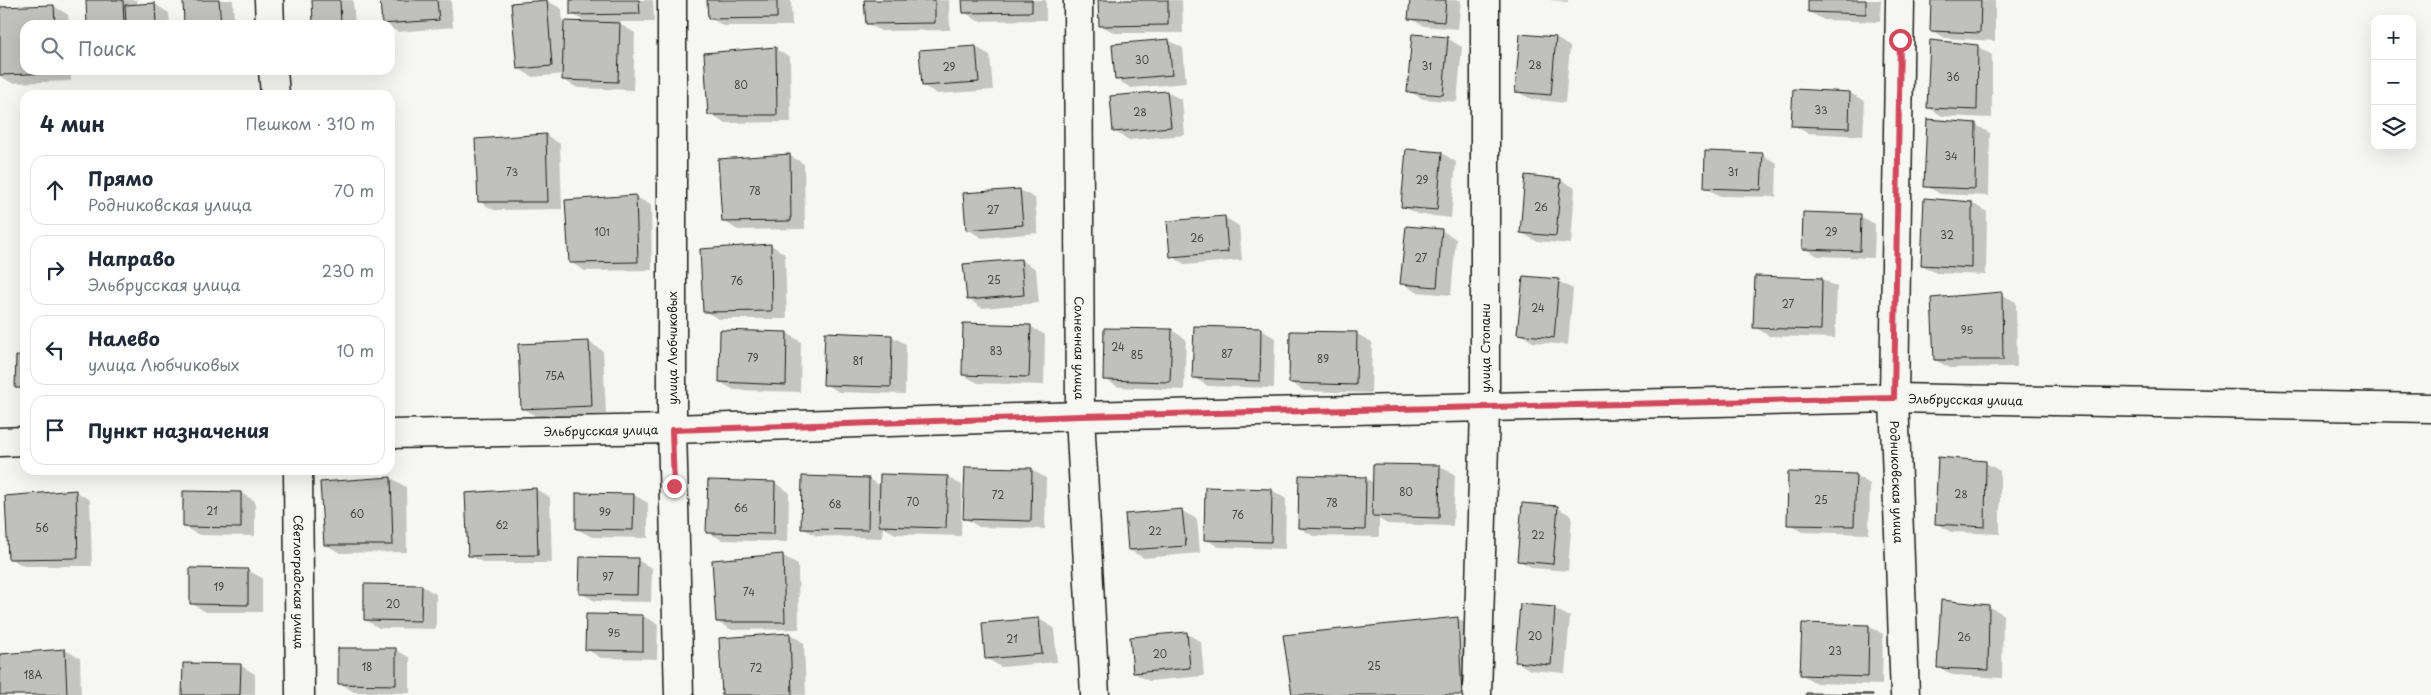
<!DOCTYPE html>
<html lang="ru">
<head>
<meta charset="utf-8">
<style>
  body { margin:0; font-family:"Playpen Sans",sans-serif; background:#f2f2f3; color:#1f2937 }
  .controls { position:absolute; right:15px; top:15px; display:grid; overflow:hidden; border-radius:10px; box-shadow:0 5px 20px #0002 }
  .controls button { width:45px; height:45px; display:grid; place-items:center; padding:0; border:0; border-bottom:1px solid #e0e1e3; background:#fff; color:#1f2937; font:25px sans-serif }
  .stop { position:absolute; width:15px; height:15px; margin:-11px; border:4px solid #d1495b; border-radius:50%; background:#fff }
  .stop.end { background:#d1495b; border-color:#fff; box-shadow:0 1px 5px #0008 }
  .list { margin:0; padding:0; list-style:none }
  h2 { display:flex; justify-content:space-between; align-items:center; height:65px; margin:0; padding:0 20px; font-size:21px }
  h2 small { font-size:16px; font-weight:400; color:#747a83 }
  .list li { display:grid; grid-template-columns:32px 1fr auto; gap:15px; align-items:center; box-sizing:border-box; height:70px; margin:0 10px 10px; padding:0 10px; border:1px solid #e0e1e3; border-radius:15px }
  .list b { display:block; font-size:19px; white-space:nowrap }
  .list p { margin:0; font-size:16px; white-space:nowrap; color:#747a83 }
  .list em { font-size:16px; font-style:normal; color:#747a83 }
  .icon { flex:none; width:28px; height:28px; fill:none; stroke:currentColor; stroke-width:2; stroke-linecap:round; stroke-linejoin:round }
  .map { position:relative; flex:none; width:2431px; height:695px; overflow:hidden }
  .search { position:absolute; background:#fff; box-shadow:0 5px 20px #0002; left:20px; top:20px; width:375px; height:55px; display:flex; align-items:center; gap:12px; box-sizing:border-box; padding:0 18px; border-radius:15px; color:#747a83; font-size:19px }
  .panel { position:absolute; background:#fff; box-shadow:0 5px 20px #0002; left:20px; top:90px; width:375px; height:385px; border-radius:15px }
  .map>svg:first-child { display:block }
  .shadow { fill:#0003 }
  .building { fill:#c0c0bd; stroke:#1c1c1c }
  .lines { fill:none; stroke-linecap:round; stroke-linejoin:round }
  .minor-casing { stroke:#1c1c1c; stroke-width:31 }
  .tertiary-casing { stroke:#1c1c1c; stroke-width:31 }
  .minor { stroke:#f6f6f2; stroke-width:28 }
  .tertiary { stroke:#f6f6f2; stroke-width:28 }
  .route { stroke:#d1495b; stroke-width:6 }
  .labels { text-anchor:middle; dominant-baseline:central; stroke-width:5; stroke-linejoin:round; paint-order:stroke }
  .number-label { font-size:10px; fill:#454544 }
  .street-label { font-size:12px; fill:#1c1c1c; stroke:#f6f6f2 }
</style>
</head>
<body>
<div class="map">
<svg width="2431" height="695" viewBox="0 0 2431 695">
  <rect width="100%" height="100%" fill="#f6f6f2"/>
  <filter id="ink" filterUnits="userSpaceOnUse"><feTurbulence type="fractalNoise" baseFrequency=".02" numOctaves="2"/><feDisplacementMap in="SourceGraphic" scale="10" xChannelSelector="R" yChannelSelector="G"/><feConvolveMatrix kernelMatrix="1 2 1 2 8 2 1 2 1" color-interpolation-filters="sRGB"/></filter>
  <g filter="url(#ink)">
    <path class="shadow" d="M 87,0 L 137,0 L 137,5 L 155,4 L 169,13 L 170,25 L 89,25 Z
      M 184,0 L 233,0 L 234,25 L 185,25 Z
      M 313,0 L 353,0 L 355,25 L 314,25 Z
      M 381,0 L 451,0 L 453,27 L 398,32 L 390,27 L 390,25 L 383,23 Z
      M 571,0 L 653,0 L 654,22 L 617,22 L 635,33 L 633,90 L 578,88 L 563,80 L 564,74 L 532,77 L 518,68 L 513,4 L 547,1 L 562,9 L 563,30 L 565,30 L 587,23 L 572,14 Z
      M 708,0 L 791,0 L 792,26 L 724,26 L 709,18 Z
      M 865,0 L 949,0 L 950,30 L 881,31 L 867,23 Z
      M 963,0 L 1046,0 L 1046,20 L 978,21 L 964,12 Z
      M 1099,0 L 1182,0 L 1183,33 L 1115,33 L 1100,25 Z
      M 1411,0 L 1461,0 L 1458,29 L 1424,26 L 1409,18 Z
      M 1549,0 L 1568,0 L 1568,2 Z
      M 1810,0 L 1881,0 L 1880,22 L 1824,20 L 1809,12 Z
      M 1932,0 L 1995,0 L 1995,41 L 1945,38 L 1931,30 Z
      M 54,6 L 68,15 L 69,25 L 25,25 L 25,70 L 71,70 L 71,81 L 12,83 L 0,76 L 0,8 Z
      M 1447,38 L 1462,47 L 1457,102 L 1423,99 L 1408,91 Z
      M 1556,38 L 1570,47 L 1565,103 L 1531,99 L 1516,91 Z
      M 1168,40 L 1183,48 L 1186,83 L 1131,88 L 1116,79 Z
      M 1977,46 L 1992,55 L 1992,118 L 1942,116 L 1928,107 Z
      M 976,47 L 990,55 L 993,90 L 938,94 L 923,86 Z
      M 775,49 L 790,57 L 791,122 L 724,123 L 709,114 Z
      M 1167,92 L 1182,100 L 1185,135 L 1129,140 L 1114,131 Z
      M 1850,93 L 1865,101 L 1863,136 L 1807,133 L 1793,125 Z
      M 1976,125 L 1990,133 L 1989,196 L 1940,194 L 1926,186 Z
      M 546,135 L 560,144 L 562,209 L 494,210 L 480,202 Z
      M 1442,153 L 1456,162 L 1451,218 L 1417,214 L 1402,206 Z
      M 789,155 L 804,164 L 805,229 L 738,230 L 723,221 Z
      M 1762,155 L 1777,163 L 1776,197 L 1720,196 L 1705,187 Z
      M 1561,180 L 1575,188 L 1571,244 L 1536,241 L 1522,233 Z
      M 1020,190 L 1035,198 L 1038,233 L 982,238 L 967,229 Z
      M 636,197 L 651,205 L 652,270 L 585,271 L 570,262 L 567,202 Z
      M 1925,199 L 1972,203 L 1987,212 L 1986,275 L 1936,273 L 1922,265 Z
      M 1860,216 L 1875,224 L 1874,258 L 1818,256 L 1803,248 Z
      M 1224,217 L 1239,226 L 1242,260 L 1186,265 L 1171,256 Z
      M 1441,230 L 1456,239 L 1451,295 L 1416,292 L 1402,283 Z
      M 771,245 L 785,254 L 787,319 L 719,319 L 704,311 Z
      M 1021,260 L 1036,269 L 1039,303 L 982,308 L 968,299 Z
      M 1822,279 L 1837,287 L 1835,338 L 1769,336 L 1755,327 Z
      M 1558,281 L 1573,289 L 1568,345 L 1533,342 L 1519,333 Z
      M 2001,294 L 2016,302 L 2017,367 L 1950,368 L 1935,360 Z
      M 1030,326 L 1045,335 L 1044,385 L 978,383 L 963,375 Z
      M 1260,329 L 1275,338 L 1274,388 L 1208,386 L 1194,378 Z
      M 1171,330 L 1186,339 L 1184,390 L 1119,387 L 1104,379 Z
      M 1292,332 L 1357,334 L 1372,342 L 1371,393 L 1304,391 L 1290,382 Z
      M 787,333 L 801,342 L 800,392 L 734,390 L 720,382 Z
      M 891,336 L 906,344 L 905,394 L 839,392 L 825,384 Z
      M 589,342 L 603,351 L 606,414 L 537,417 L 523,408 Z
      M 25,358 L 25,393 L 16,387 Z
      M 1986,463 L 2000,471 L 2000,534 L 1951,532 L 1936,523 Z
      M 1374,465 L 1440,466 L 1455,475 L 1453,526 L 1387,524 L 1379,519 L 1379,537 L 1313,536 L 1299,527 L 1365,478 L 1374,483 Z
      M 1032,470 L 1046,478 L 1045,529 L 979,527 L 964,518 Z
      M 1855,475 L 1870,484 L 1869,534 L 1803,532 L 1789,524 Z
      M 803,477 L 869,479 L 881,486 L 947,477 L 962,485 L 961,536 L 895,534 L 883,527 L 882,538 L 817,536 L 802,528 Z
      M 391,478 L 406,487 L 407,552 L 340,553 L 325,544 Z
      M 775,483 L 789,492 L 788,542 L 722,540 L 707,532 Z
      M 536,489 L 550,497 L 552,563 L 484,563 L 469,555 Z
      M 1272,490 L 1286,499 L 1285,549 L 1219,547 L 1205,539 Z
      M 76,492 L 90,500 L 92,566 L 24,566 L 9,558 Z
      M 241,493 L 255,501 L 255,536 L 199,535 L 184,527 Z
      M 634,495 L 648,503 L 648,538 L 592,537 L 577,529 Z
      M 1558,508 L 1572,516 L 1568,571 L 1533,568 L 1518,560 Z
      M 1182,511 L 1197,519 L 1200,553 L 1144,558 L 1129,550 Z
      M 783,556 L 798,564 L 799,629 L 732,630 L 717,622 L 714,561 Z
      M 637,560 L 652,568 L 651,602 L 595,601 L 581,593 Z
      M 247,570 L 262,578 L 262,612 L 206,612 L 191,603 Z
      M 422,586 L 436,594 L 436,629 L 379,628 L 365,620 Z
      M 1521,605 L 1555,609 L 1570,617 L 1565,673 L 1530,670 L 1516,661 Z
      M 1988,606 L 2003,614 L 2002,678 L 1953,675 L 1939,667 Z
      M 643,616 L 658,624 L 657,659 L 601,658 L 586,649 Z
      M 1039,619 L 1054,628 L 1057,662 L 1001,667 L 986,658 Z
      M 1458,619 L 1482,633 L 1486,695 L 1463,695 L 1460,633 L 1458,633 L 1461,695 L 1293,695 Z
      M 1869,626 L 1883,634 L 1882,685 L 1816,683 L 1801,674 Z
      M 1186,633 L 1201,642 L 1204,676 L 1149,681 L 1134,673 Z
      M 790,634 L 804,643 L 806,695 L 723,695 Z
      M 65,650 L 80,658 L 81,695 L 0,695 L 0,655 Z
      M 396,650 L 410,658 L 410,693 L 354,692 L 340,683 Z
      M 240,665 L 255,674 L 255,695 L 184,695 Z"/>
    <path class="building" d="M 86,0 L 123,0 L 124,25 L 87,25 Z
      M 183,0 L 219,0 L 221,25 L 184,25 Z
      M 312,0 L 340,0 L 341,25 L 313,25 Z
      M 380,0 L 437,0 L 439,20 L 382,24 Z
      M 547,0 L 552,66 L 517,69 L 511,3 Z
      M 570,0 L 639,0 L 640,14 L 570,15 Z
      M 707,0 L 777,0 L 777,18 L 708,19 Z
      M 864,0 L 935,0 L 935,23 L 866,24 Z
      M 962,0 L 1032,0 L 1032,12 L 963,13 Z
      M 1098,0 L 1168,0 L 1168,25 L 1099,26 Z
      M 1410,0 L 1446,0 L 1444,22 L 1408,19 Z
      M 1808,0 L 1866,0 L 1866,14 L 1808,12 Z
      M 1931,0 L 1981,0 L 1980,33 L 1930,31 Z
      M 155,3 L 156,25 L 126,25 L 125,5 Z
      M 54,5 L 55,25 L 25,25 L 25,70 L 57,70 L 57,73 L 0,75 L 0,7 Z
      M 564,21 L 620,23 L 618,82 L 562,80 Z
      M 1412,34 L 1448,37 L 1443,95 L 1407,92 Z
      M 1520,34 L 1556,37 L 1551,95 L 1515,92 Z
      M 1169,39 L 1172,75 L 1115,80 L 1112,44 Z
      M 1930,40 L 1978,45 L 1977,110 L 1927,108 Z
      M 976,46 L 979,82 L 922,86 L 919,50 Z
      M 776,47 L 777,115 L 708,115 L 704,53 Z
      M 1793,89 L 1850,92 L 1849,128 L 1791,126 Z
      M 1167,91 L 1171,127 L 1113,132 L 1110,96 Z
      M 1927,119 L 1976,123 L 1975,189 L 1924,187 Z
      M 546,134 L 548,202 L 478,202 L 475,139 Z
      M 1406,149 L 1442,152 L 1437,210 L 1401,207 Z
      M 1705,151 L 1763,153 L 1761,190 L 1704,188 Z
      M 790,154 L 791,221 L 722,222 L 718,159 Z
      M 1525,175 L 1561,179 L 1556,236 L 1520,233 Z
      M 1020,189 L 1023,225 L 966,230 L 963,193 Z
      M 636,195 L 638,262 L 569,263 L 565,200 Z
      M 1924,198 L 1972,202 L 1972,268 L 1921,265 Z
      M 1803,212 L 1861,214 L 1860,251 L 1802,249 Z
      M 1225,216 L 1228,252 L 1170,257 L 1167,221 Z
      M 1406,226 L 1442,229 L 1437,287 L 1400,284 Z
      M 771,244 L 772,311 L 703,312 L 700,249 Z
      M 1021,259 L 1024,295 L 967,300 L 963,264 Z
      M 1523,276 L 1559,279 L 1554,338 L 1517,334 Z
      M 1755,276 L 1822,278 L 1821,330 L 1753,328 Z
      M 2002,292 L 2003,360 L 1934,360 L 1931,298 Z
      M 963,323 L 1031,325 L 1029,377 L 962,375 Z
      M 1194,326 L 1261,328 L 1260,381 L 1192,378 Z
      M 1104,328 L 1172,329 L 1170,382 L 1103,380 Z
      M 720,330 L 787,332 L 786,385 L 719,382 Z
      M 1290,331 L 1357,332 L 1356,385 L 1289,383 Z
      M 825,332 L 892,335 L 891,387 L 823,385 Z
      M 589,341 L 592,406 L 521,409 L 518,344 Z
      M 16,356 L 25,357 L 25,388 L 15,388 Z
      M 1938,457 L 1986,461 L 1985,527 L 1935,524 Z
      M 1373,464 L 1440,465 L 1439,518 L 1372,516 Z
      M 965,467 L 1032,468 L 1031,521 L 963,519 Z
      M 1788,472 L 1856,474 L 1854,526 L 1787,525 Z
      M 880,474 L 948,476 L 946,528 L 879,526 Z
      M 1299,475 L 1366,477 L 1365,530 L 1298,528 Z
      M 802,476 L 869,478 L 868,530 L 801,529 Z
      M 391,477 L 393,545 L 324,545 L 320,482 Z
      M 708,480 L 775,482 L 774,534 L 706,533 Z
      M 1205,487 L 1272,489 L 1271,542 L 1204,540 Z
      M 536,488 L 538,555 L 468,556 L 465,493 Z
      M 76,490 L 78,558 L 8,559 L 5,496 Z
      M 183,491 L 241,492 L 241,528 L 183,527 Z
      M 576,493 L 634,494 L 633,530 L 576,529 Z
      M 1522,503 L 1558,506 L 1553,564 L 1517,561 Z
      M 1182,509 L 1186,546 L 1128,550 L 1125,514 Z
      M 783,554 L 785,622 L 716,622 L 712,560 Z
      M 580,557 L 638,558 L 637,595 L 579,594 Z
      M 190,568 L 248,569 L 248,605 L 190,604 Z
      M 364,584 L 422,585 L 421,621 L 364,620 Z
      M 1941,600 L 1989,605 L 1988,670 L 1937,668 Z
      M 1520,604 L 1555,607 L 1551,665 L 1515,662 Z
      M 586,614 L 643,615 L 643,651 L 585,650 Z
      M 1458,617 L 1462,695 L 1292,695 L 1283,635 Z
      M 1039,618 L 1042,654 L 985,659 L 982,623 Z
      M 1802,623 L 1869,625 L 1868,677 L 1800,675 Z
      M 1187,632 L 1190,668 L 1133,673 L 1130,637 Z
      M 790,633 L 792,695 L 722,695 L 719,638 Z
      M 338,648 L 396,648 L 396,685 L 338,684 Z
      M 65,649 L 67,695 L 0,695 L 0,654 Z
      M 183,663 L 241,664 L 240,695 L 182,695 Z
      M 1806,693 L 1873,694 L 1873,695 L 1806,695 Z"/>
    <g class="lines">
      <defs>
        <g id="minor">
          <path d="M 269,0 L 270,25"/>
          <path d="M 672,0 L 672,429 L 679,695"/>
          <path id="s1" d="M 1078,0 L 1080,416 L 1095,695"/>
          <path id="s2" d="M 1900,0 L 1894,398 L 1905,695"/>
          <path d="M 273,70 L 275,95"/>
          <path id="s3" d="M 298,470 L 300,695"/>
          <path d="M 1477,695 L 1485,408 L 1485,0"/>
        </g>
        <g id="tertiary">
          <path id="s4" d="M 390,434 L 672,429 L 1080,416 L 1894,398 L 2431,408"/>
          <path d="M 0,442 L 25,441"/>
        </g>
      </defs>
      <use href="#minor" class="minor-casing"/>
      <use href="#tertiary" class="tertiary-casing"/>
      <use href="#minor" class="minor"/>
      <use href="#tertiary" class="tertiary"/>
    </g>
  </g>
  <g class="lines" filter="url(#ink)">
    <path class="route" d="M 674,486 L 672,430 L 1080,416 L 1894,398 L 1900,40"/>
  </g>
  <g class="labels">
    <g class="number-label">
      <text x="1142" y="59">30</text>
      <text x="1535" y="64">28</text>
      <text x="1427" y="65">31</text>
      <text x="949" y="66">29</text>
      <text x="1953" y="76">36</text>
      <text x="741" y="84">80</text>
      <text x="1821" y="109">33</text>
      <text x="1140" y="111">28</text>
      <text x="1951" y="155">34</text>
      <text x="512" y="171">73</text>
      <text x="1733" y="171">31</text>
      <text x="1422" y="179">29</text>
      <text x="755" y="190">78</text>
      <text x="1541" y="206">26</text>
      <text x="993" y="209">27</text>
      <text x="602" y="231">101</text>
      <text x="1831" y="231">29</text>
      <text x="1947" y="234">32</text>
      <text x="1197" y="237">26</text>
      <text x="1421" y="257">27</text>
      <text x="994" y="279">25</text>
      <text x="737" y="280">76</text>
      <text x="1788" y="303">27</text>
      <text x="1538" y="307">24</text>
      <text x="1967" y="329">95</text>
      <text x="1118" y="346">24</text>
      <text x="996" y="350">83</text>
      <text x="1227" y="353">87</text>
      <text x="1137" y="354">85</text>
      <text x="753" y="357">79</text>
      <text x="1323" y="358">89</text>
      <text x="858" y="360">81</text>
      <text x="555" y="375">75А</text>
      <text x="1406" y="491">80</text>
      <text x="1961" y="493">28</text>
      <text x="998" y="494">72</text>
      <text x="1821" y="499">25</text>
      <text x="913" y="501">70</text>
      <text x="1332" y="502">78</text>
      <text x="835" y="503">68</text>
      <text x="741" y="507">66</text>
      <text x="212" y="510">21</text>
      <text x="605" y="511">99</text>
      <text x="357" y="513">60</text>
      <text x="1238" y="514">76</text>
      <text x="502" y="524">62</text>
      <text x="42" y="527">56</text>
      <text x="1155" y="530">22</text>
      <text x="1538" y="534">22</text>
      <text x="608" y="576">97</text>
      <text x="219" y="586">19</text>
      <text x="749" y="591">74</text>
      <text x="393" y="603">20</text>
      <text x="614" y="632">95</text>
      <text x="1535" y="635">20</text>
      <text x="1964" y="636">26</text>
      <text x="1012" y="638">21</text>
      <text x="1835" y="650">23</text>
      <text x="1160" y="653">20</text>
      <text x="1374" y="665">25</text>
      <text x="367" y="666">18</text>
      <text x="756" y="667">72</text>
      <text x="33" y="674">18А</text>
    </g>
    <g class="street-label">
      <text transform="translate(672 348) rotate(-90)">улица Любчиковых</text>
      <text stroke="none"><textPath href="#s1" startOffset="348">Солнечная улица</textPath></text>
      <text transform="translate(1485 348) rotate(-90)">улица Стопани</text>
      <text stroke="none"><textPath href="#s4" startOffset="1576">Эльбрусская улица</textPath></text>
      <text stroke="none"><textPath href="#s4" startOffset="211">Эльбрусская улица</textPath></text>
      <text stroke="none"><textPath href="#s2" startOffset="482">Родниковская улица</textPath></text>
      <text stroke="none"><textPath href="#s3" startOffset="112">Светлоградская улица</textPath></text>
    </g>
  </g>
</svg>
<div class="controls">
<button>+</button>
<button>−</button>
<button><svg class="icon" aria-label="layers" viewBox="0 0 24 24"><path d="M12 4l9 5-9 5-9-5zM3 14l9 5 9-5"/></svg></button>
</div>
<div class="stop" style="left:1900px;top:40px"></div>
<div class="stop end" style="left:674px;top:486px"></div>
<div class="search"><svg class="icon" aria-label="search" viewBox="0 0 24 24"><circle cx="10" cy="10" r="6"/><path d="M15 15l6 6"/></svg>Поиск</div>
<section class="panel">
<h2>4 мин<small>Пешком · 310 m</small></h2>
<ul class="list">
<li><svg class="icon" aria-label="ahead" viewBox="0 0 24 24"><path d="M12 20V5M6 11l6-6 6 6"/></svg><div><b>Прямо</b><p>Родниковская улица</p></div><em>70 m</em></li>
<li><svg class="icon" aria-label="right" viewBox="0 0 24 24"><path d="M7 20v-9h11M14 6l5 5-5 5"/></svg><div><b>Направо</b><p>Эльбрусская улица</p></div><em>230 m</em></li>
<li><svg class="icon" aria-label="left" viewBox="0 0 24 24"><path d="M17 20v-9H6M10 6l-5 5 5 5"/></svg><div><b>Налево</b><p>улица Любчиковых</p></div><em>10 m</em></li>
<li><svg class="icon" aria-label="arrive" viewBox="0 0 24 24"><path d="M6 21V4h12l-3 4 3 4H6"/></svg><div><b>Пункт назначения</b></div></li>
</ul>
</section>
</div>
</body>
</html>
